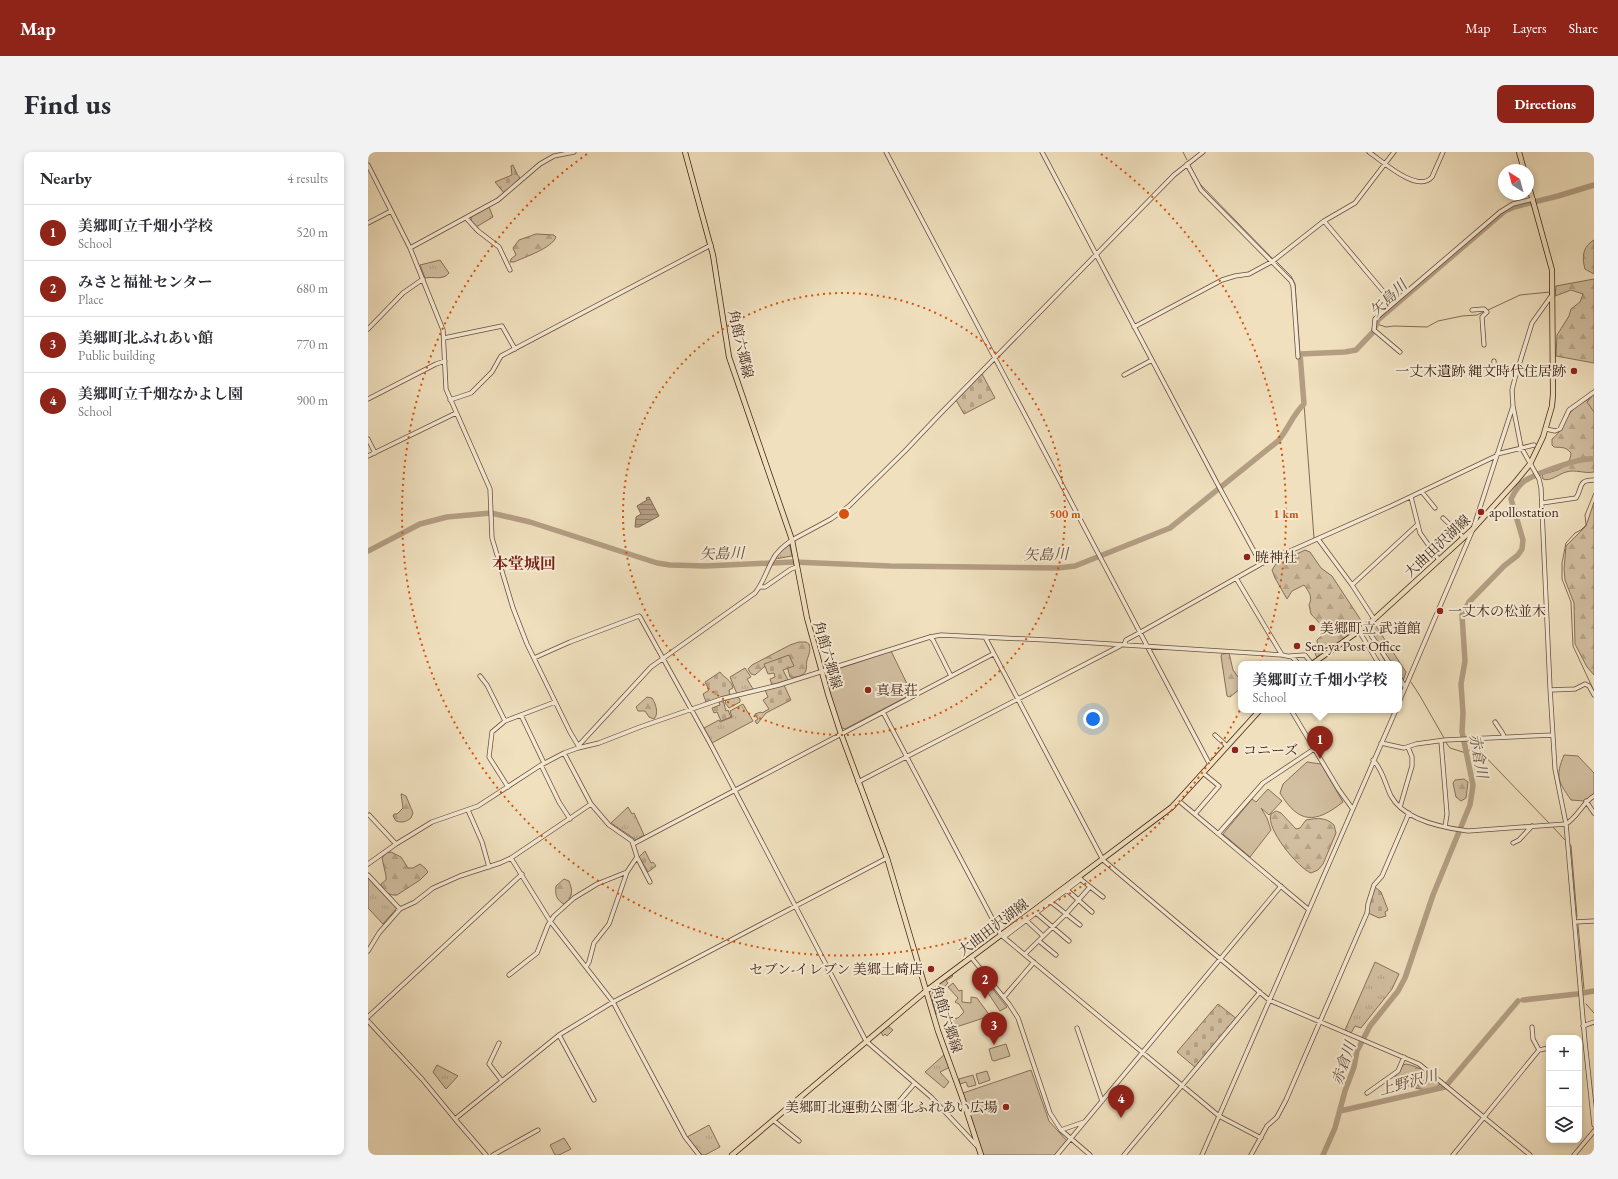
<!DOCTYPE html>
<html lang="en">
<head>
<meta charset="utf-8">
<style>
  body { margin:0; font-family:"EB Garamond","Noto Serif JP",serif; background:#f2f2f3; color:#2b2b33 }
  .controls { position:absolute; right:12px; bottom:12px; display:grid; overflow:hidden; border-radius:8px; box-shadow:0 2px 6px #0003 }
  .controls button { width:36px; height:36px; display:grid; place-items:center; padding:0; border:0; border-bottom:1px solid #e1e1e2; background:#fff; color:#2b2b33; font:20px sans-serif }
  .compass { position:absolute; left:1130px; top:12px; width:36px; height:36px; border-radius:50%; background:#fff; box-shadow:0 2px 6px #0003; rotate:324deg }
  .you { position:absolute; left:725px; top:567px; width:14px; height:14px; margin:-10px; border:3px solid #fff; border-radius:50%; background:#1a73e8; box-shadow:0 0 0 6px #1a73e833 }
  .badge { display:grid; place-items:center; width:26px; height:26px; border-radius:50%; background:#8f2418; color:#fff; font-size:13px; font-weight:700 }
  .pin { position:absolute; translate:-50% -33px; filter:drop-shadow(0 1px 2px #0008) }
  .pin::after { content:''; position:absolute; top:21px; width:14px; height:12px; background:inherit; clip-path:polygon(0 0,100% 0,50% 100%) }
  .popup { position:absolute; left:870px; top:509px; width:164px; height:52px; box-sizing:border-box; display:grid; place-content:center; border-radius:8px; background:#fff; filter:drop-shadow(0 1px 3px #0005); font-size:13px; white-space:nowrap; color:#7c7c81 }
  .popup b { font-size:15px; color:#2b2b33 }
  .popup::after { content:''; position:absolute; left:50%; top:100%; margin-left:-8px; border:8px solid transparent; border-top-color:#fff }
  .list { margin:0; padding:0; list-style:none }
  h2 { display:flex; justify-content:space-between; align-items:center; height:52px; margin:0; padding:0 16px; font-size:17px }
  h2 small { font-size:13px; font-weight:400; color:#7c7c81 }
  .list li { display:grid; grid-template-columns:26px 1fr auto; gap:12px; align-items:center; box-sizing:border-box; height:56px; padding:0 16px; border-top:1px solid #e1e1e2 }
  .list b { display:block; font-size:15px; white-space:nowrap }
  .list p { margin:0; font-size:13px; white-space:nowrap; color:#7c7c81 }
  .list em { font-size:13px; font-style:normal; color:#7c7c81 }
  .icon { flex:none; width:22px; height:22px; fill:none; stroke:currentColor; stroke-width:2; stroke-linecap:round; stroke-linejoin:round }
  .map { position:relative; flex:none; width:1226px; height:1003px; overflow:hidden; border-radius:8px }
  header { display:flex; align-items:center; gap:24px; box-sizing:border-box; height:56px; padding:0 20px; background:#8f2418; color:#fff }
  header strong { font-size:19px }
  nav { display:flex; gap:22px; margin-inline-start:auto; font-size:14px }
  .intro { display:flex; align-items:center; justify-content:space-between; box-sizing:border-box; height:96px; padding:0 24px }
  h1 { margin:0; font-size:28px }
  .button { padding:10px 18px; border-radius:8px; background:#8f2418; color:#fff; font-size:14px; font-weight:700 }
  main { display:flex; gap:24px; padding:0 24px }
  aside { flex:1; background:#fff; border-radius:8px; box-shadow:0 2px 6px #0003 }
  .map>svg:first-child { display:block }
  .grass { fill:url(#grass-tufts); stroke:#886f5a }
  .forest { fill:url(#forest-firs); stroke:#886f5a }
  .cemetery { fill:url(#cemetery-stones); stroke:#886f5a }
  .green { fill:#d2bfa1; stroke:#886f5a }
  .water { fill:url(#water-rules); stroke:#846b57 }
  .lines { fill:none; stroke-linecap:round; stroke-linejoin:round }
  .stream { stroke:#846b57; stroke-width:1 }
  .river { stroke:#b39e84; stroke-width:5.5 }
  .minor-casing { stroke:#6a4f3e; stroke-width:5 }
  .major-casing { stroke:#3d1f13; stroke-width:6 }
  .minor { stroke:#f5ebd5; stroke-width:3.5 }
  .major { stroke:#f0e0be; stroke-width:4.5 }
  .ring { fill:none; stroke:#d7530d; stroke-width:2; stroke-dasharray:2 4 }
  .poi-dot { fill:#8f2418; stroke:#f5ebd5; stroke-width:1.5 }
  .labels { text-anchor:middle; dominant-baseline:central; stroke-width:4; stroke-linejoin:round; paint-order:stroke }
  .street-label { font-size:14px; fill:#3d1f13; stroke:#f5ebd5 }
  .poi-label { font-size:14px; fill:#3d1f13; stroke:#f5ebd5; text-anchor:start }
  .water-label { font-size:15px; font-style:italic; fill:#664b3b; stroke:#f5ebd5 }
  .quarter-label { font-size:16px; font-weight:bold; fill:#7a1f14; stroke:#f5ebd5 }
  .centre { fill:#d7530d; stroke:#f5ebd5; stroke-width:2 }
  .ring-label { font-size:12px; text-anchor:middle; font-weight:bold; fill:#d7530d; stroke:#f5ebd5; stroke-width:4; stroke-linejoin:round; paint-order:stroke }
</style>
</head>
<body>
<header>
<strong>Map</strong>
<nav><a>Map</a><a>Layers</a><a>Share</a></nav>
</header>
<div class="intro"><h1>Find us</h1><a class="button">Directions</a></div>
<main>
<aside>
<h2>Nearby<small>4 results</small></h2>
<ul class="list">
<li><span class="badge">1</span><div><b>美郷町立千畑小学校</b><p>School</p></div><em>520 m</em></li>
<li><span class="badge">2</span><div><b>みさと福祉センター</b><p>Place</p></div><em>680 m</em></li>
<li><span class="badge">3</span><div><b>美郷町北ふれあい館</b><p>Public building</p></div><em>770 m</em></li>
<li><span class="badge">4</span><div><b>美郷町立千畑なかよし園</b><p>School</p></div><em>900 m</em></li>
</ul>
</aside>
<div class="map">
<svg width="1226" height="1003" viewBox="0 0 1226 1003">
  <defs>
    <pattern id="grass-tufts" width="24" height="20" patternUnits="userSpaceOnUse"><rect width="24" height="20" fill="#d2bfa1"/><path d="M3 7l-1-3M5 7V3M7 7l1-3M15 17l-1-3M17 17v-4M19 17l1-3" fill="none" stroke="#b5a48a"/></pattern>
    <pattern id="forest-firs" width="22" height="20" patternUnits="userSpaceOnUse"><rect width="22" height="20" fill="#d2bfa1"/><path d="M5 1l3.5 6h-7zM16 11l3.5 6h-7z" fill="#b5a48a"/></pattern>
    <pattern id="cemetery-stones" width="16" height="16" patternUnits="userSpaceOnUse"><rect width="16" height="16" fill="#d2bfa1"/><path d="M2 7V4a2 2 0 0 1 4 0v3zM10 15v-3a2 2 0 0 1 4 0v3z" fill="#b5a48a"/></pattern>
    <pattern id="water-rules" width="6" height="5" patternUnits="userSpaceOnUse"><rect width="6" height="5" fill="#b39e84"/><path d="M0 2.5h6" fill="none" stroke="#93806b"/></pattern>
  </defs>
  <rect width="100%" height="100%" fill="#f0e0be"/>
  <filter id="stains"><feTurbulence type="fractalNoise" baseFrequency=".005" numOctaves="4"/><feColorMatrix values="0 0 0 0 .2 0 0 0 0 .09 0 0 0 0 .02 0 0 0 .5 -.17"/></filter>
  <radialGradient id="worn" r=".72"><stop offset=".6" stop-color="#630" stop-opacity="0"/><stop offset="1" stop-color="#630" stop-opacity=".3"/></radialGradient>
  <path class="grass" d="M 121,55 L 125,65 L 108,75 L 103,70 L 103,65 Z
    M 72,108 L 81,121 C 75,129 65,124 57,126 L 52,113 Z
    M 421,393 L 422,394 L 424,404 L 407,407 L 412,400 Z
    M 377,516 L 383,525 L 379,527 L 385,537 L 369,542 L 362,525 Z
    M 375,552 L 385,569 L 344,591 L 336,576 L 351,568 L 352,570 L 364,565 L 362,559 Z
    M 260,655 L 264,662 L 266,661 L 276,683 L 268,688 L 243,671 Z
    M 0,725 L 29,756 L 15,772 L 0,756 Z
    M 1007,810 L 1031,822 L 1024,837 L 993,876 L 987,874 L 983,881 L 977,878 Z
    M 520,874 L 525,878 L 519,884 L 517,882 L 515,884 L 513,880 Z
    M 577,902 L 582,915 L 572,920 L 581,930 L 576,936 L 557,920 Z
    M 69,913 L 90,924 L 78,937 L 65,920 Z
    M 341,973 L 352,995 L 337,1003 L 334,1003 L 319,985 Z"/>
  <path class="forest" d="M 168,82 L 186,83 L 188,85 C 184,96 157,105 146,110 L 142,110 L 143,107 L 148,103 L 145,96 L 151,88 Z
    M 1226,88 L 1226,122 L 1217,117 C 1214,106 1214,95 1226,88 Z
    M 1226,127 L 1226,211 L 1188,204 L 1189,183 L 1201,164 L 1203,157 L 1212,150 L 1215,142 L 1203,138 L 1187,144 L 1188,134 Z
    M 1226,244 L 1226,320 C 1216,322 1208,317 1198,320 C 1191,322 1182,330 1175,327 L 1174,324 L 1176,322 C 1188,318 1202,317 1203,301 C 1197,294 1194,296 1186,295 L 1184,293 L 1184,287 C 1194,280 1195,270 1202,261 C 1208,253 1218,249 1226,244 Z
    M 1226,350 L 1226,523 L 1219,515 L 1207,492 L 1206,451 L 1197,428 L 1196,417 L 1198,394 L 1218,374 Z
    M 937,398 L 942,400 L 953,416 L 964,424 L 996,473 L 949,506 L 943,491 L 950,496 L 949,488 L 959,479 L 943,462 L 941,453 C 945,445 941,440 936,433 L 924,439 L 919,447 L 907,426 L 904,418 L 908,412 Z
    M 431,490 L 438,490 L 441,492 C 443,499 441,502 439,508 C 438,511 439,514 438,518 C 437,524 427,526 422,525 L 417,507 L 396,515 L 387,523 L 383,522 L 380,517 L 384,513 L 422,493 Z
    M 861,501 L 865,518 L 873,529 L 873,536 L 862,545 L 859,544 L 853,504 L 854,502 Z
    M 368,544 L 372,547 L 372,550 L 361,556 L 357,551 L 358,548 Z
    M 279,545 L 284,546 C 288,552 291,562 286,567 L 281,565 L 277,559 L 270,559 L 268,555 Z
    M 1096,627 L 1100,630 L 1098,646 L 1093,649 L 1088,645 L 1085,631 L 1087,628 Z
    M 33,642 L 34,642 L 38,644 L 45,661 L 43,666 C 38,670 34,671 28,669 L 25,664 L 26,662 L 29,662 L 35,656 Z
    M 908,659 L 913,661 L 928,677 L 932,676 L 938,668 C 949,666 958,665 966,673 L 968,681 L 955,712 L 950,718 L 943,721 C 930,716 897,676 903,662 Z
    M 23,700 L 33,705 L 40,716 L 45,716 L 52,712 L 57,716 L 60,720 L 52,728 L 29,743 C 22,744 17,740 13,735 L 13,732 L 18,728 L 18,724 L 14,706 L 18,701 Z
    M 196,727 L 201,729 C 205,739 205,746 196,752 C 188,748 187,742 188,734 Z
    M 1038,912 C 1049,914 1066,922 1072,932 C 1063,941 1049,937 1038,933 C 1033,931 1027,933 1027,925 L 1035,913 Z"/>
  <path class="cemetery" d="M 145,13 L 149,22 L 152,26 L 136,41 L 127,30 L 144,23 L 143,14 Z
    M 614,222 L 627,246 L 596,262 L 588,248 Z
    M 421,503 L 426,514 L 415,518 L 420,528 L 404,533 L 402,527 L 407,525 L 406,521 L 400,522 L 396,512 Z
    M 352,520 C 357,527 363,527 365,536 L 361,538 L 362,544 L 338,550 L 335,542 L 341,538 L 337,530 Z
    M 416,533 L 423,548 L 398,561 L 389,572 L 387,569 L 390,567 L 387,562 L 393,560 L 394,561 L 401,557 L 395,548 L 400,545 L 397,538 Z
    M 355,548 L 358,559 L 360,558 L 363,565 L 353,569 L 349,560 L 346,561 L 344,556 L 352,553 L 351,550 Z
    M 277,699 L 283,711 L 285,710 L 288,714 L 280,720 L 271,705 Z
    M 1007,735 L 1013,740 L 1020,758 L 1017,760 L 1018,764 L 1011,766 L 1000,761 L 1001,752 Z
    M 850,852 L 869,867 L 828,916 L 809,900 Z"/>
  <path class="green" d="M 1226,242 L 1226,260 L 1219,250 Z
    M 1006,471 L 1038,520 L 1033,535 L 1031,532 L 1031,512 L 1019,512 L 997,477 Z
    M 523,499 L 544,542 L 477,577 L 472,575 L 455,522 Z
    M 1196,603 L 1210,604 L 1226,621 L 1226,642 L 1216,649 L 1203,648 C 1190,629 1187,625 1196,603 Z
    M 939,610 L 953,612 L 975,650 C 947,672 931,672 912,641 L 915,632 Z
    M 900,637 L 914,649 L 901,663 L 893,656 L 899,666 L 903,678 L 882,705 L 855,682 L 884,647 L 888,650 Z
    M 583,822 L 585,824 L 578,829 L 580,831 L 567,845 L 576,854 L 573,855 L 574,859 L 568,862 C 560,837 564,837 583,822 Z
    M 585,831 L 591,839 L 594,838 L 594,850 L 603,851 L 603,845 L 609,846 L 622,864 L 582,877 L 579,868 L 590,866 L 596,860 L 591,852 L 587,850 L 590,846 L 580,835 Z
    M 624,836 L 639,855 L 632,859 L 620,841 L 618,840 Z
    M 638,892 L 642,904 L 626,909 L 624,908 L 621,897 Z
    M 663,918 L 681,969 L 699,989 L 687,1003 L 615,1003 L 595,941 Z
    M 619,919 L 622,928 L 611,932 L 608,922 Z
    M 605,923 L 608,933 L 600,935 L 598,930 L 592,932 L 591,927 Z
    M 196,986 L 203,997 L 191,1003 L 187,1003 L 182,993 Z"/>
  <path class="water" d="M 281,345 L 291,364 L 271,375 L 267,375 L 268,365 L 273,362 L 269,354 L 279,348 L 278,346 Z"/>
  <g class="lines">
    <path class="stream" d="M 815,0 L 819,8
      M 832,32 L 905,107
      M 908,109 L 923,124 L 927,132 L 932,202
      M 1120,158 L 1152,143 L 1182,140
      M 1009,172 L 1018,175 L 1026,174 L 1059,175 L 1070,169 L 1094,164 L 1109,163 L 1117,159
      M 936,252 L 946,386
      M 1226,341 L 1217,363 L 1218,373 L 1213,378 L 1207,381 L 1198,391 L 1194,411 L 1194,427 L 1203,450 L 1205,494 L 1226,539
      M 1015,498 L 1024,512
      M 1031,522 L 1035,527
      M 1043,530 L 1052,544 L 1076,586
      M 1077,589 L 1082,596 L 1098,601 L 1107,594 L 1182,672
      M 1184,674 L 1197,688
      M 1201,691 L 1203,694 L 1209,765
      M 1210,773 L 1216,837
      M 1218,852 L 1226,861"/>
    <path class="river" d="M 0,399 L 52,372 L 79,365 L 123,361 L 162,370 L 289,411 L 302,413 L 338,414 L 425,410 L 522,414 L 690,416 L 707,414 L 802,376 L 910,289 C 920,278 925,262 936,252 L 932,202 L 977,200 L 988,198 L 1005,180 L 1010,168 L 1137,59 L 1146,55 L 1190,44 L 1226,33
      M 1155,848 L 1209,842 L 1226,839
      M 972,959 L 1077,935 L 1150,849
      M 955,1003 L 967,976 L 977,939 L 986,915 L 989,899 L 1002,874 L 1030,839 L 1037,826 L 1065,743 L 1102,653 L 1105,633 L 1094,580 L 1095,561 L 1093,532 L 1097,509 L 1094,463 L 1101,450 L 1136,414 L 1150,403 L 1154,397 L 1155,388 L 1143,347 C 1147,339 1151,332 1158,328 C 1170,321 1213,305 1226,307"/>
    <defs>
      <path id="minor" d="M 518,0 L 842,613
        M 674,0 L 850,333 L 893,412
        M 1001,0 C 1014,9 1050,42 1064,25 L 1075,0
        M 819,12 L 833,38 L 923,129 L 925,134 L 930,205
        M 0,13 L 42,96 L 75,178 L 78,237 L 122,337 L 124,386 L 145,456 L 159,492 L 202,580 L 211,595
        M 98,66 L 110,79 L 131,95 L 142,118
        M 956,69 L 1025,151
        M 0,71 L 23,59
        M 42,96 L 130,48 L 172,12 L 186,4 L 206,0
        M 1104,158 L 1116,157 L 1119,160 L 1114,165 L 1116,193
        M 766,175 L 854,128 L 867,124 L 881,122 L 905,109 L 956,69 L 987,51 L 1026,0
        M 0,177 L 35,141 L 55,127
        M 76,186 L 134,174 L 147,197
        M 1032,200 L 1006,178 L 1007,167 L 1132,60 L 1145,52 L 1165,47
        M 1126,209 L 1126,214 L 1149,220
        M 756,223 L 784,208
        M 0,247 L 68,212 L 77,209
        M 82,248 L 103,241 L 124,220 L 133,204 L 343,93
        M 1145,254 L 1153,295 L 1171,327 L 1173,336 L 1182,536 L 1187,617 L 1198,672 L 1217,890 L 1226,973
        M 1178,277 L 1187,279 L 1192,277 L 1201,258 L 1226,240
        M 0,287 L 7,301
        M 1129,302 L 1166,293
        M 0,304 L 88,261
        M 1054,340 L 1067,356
        M 1043,345 L 1052,381 L 1071,408
        M 1174,351 L 1208,346 C 1215,336 1209,328 1226,328
        M 1075,366 L 1095,385
        M 950,387 L 984,433 L 1006,467
        M 868,426 L 914,503
        M 984,433 L 1049,373
        M 392,435 L 397,435 L 423,417 L 429,415
        M 997,474 L 1022,512
        M 991,479 L 1011,512
        M 562,485 L 565,488 L 583,524
        M 617,485 L 735,708 L 901,848 L 1051,912 L 1162,1003
        M 756,493 L 758,488 L 771,481 L 893,412 L 1023,354 L 1128,304
        M 922,504 L 937,503 L 944,512
        M 166,506 L 202,490 L 271,464 L 272,465 L 343,593 L 498,889 L 563,945 L 609,994
        M 112,524 L 119,533 L 137,569
        M 1031,525 L 1037,535
        M 1182,538 L 1207,537 L 1217,532 L 1221,534 L 1226,543
        M 1031,550 L 1105,377 L 1145,254 L 1144,238 L 1147,226 L 1164,171 L 1184,143
        M 923,558 L 971,638 L 984,656
        M 515,560 L 633,783 L 851,964 L 893,986
        M 153,563 L 176,611
        M 1127,570 L 1135,582 L 1136,585
        M 847,583 L 859,594
        M 1073,589 L 1079,662 L 1077,675
        M 1013,591 L 1036,596 L 1048,592 L 1077,588 L 1185,583
        M 211,593 L 283,515 L 387,441 C 395,431 398,420 404,409 C 408,400 416,394 424,388 L 463,367 L 481,354 L 537,299 L 572,262 L 806,23 L 835,0
        M 196,601 L 223,652 L 241,673 L 264,689 L 269,705 L 282,730
        M 1005,608 C 1015,618 1017,632 1023,644 C 1036,668 1076,676 1100,679 L 1198,672 C 1210,665 1214,651 1226,644
        M 173,613 L 191,650 L 202,667
        M 490,630 L 752,494
        M 140,635 L 121,605 L 124,580 L 137,569 L 187,550
        M 811,649 L 940,757
        M 1218,649 L 1226,661
        M 1032,655 L 1044,614 L 1044,605 L 1040,595
        M 100,658 L 114,690 L 121,715
        M 827,662 L 851,634 L 835,621
        M 1,663 L 28,692
        M 850,682 L 895,631 L 946,597
        M 1145,691 L 1151,688 L 1164,674
        M 265,692 L 625,502
        M 143,706 L 182,769 L 245,850 L 317,985 L 331,1003
        M 0,712 L 28,692 L 64,670 L 110,654 L 173,613 L 196,601 L 210,596 L 231,591 L 272,575 L 353,547 L 411,533 L 562,485 L 573,483 L 679,488 L 914,503 L 924,505 L 931,512
        M 0,723 L 32,757
        M 711,726 L 735,745
        M 699,738 L 724,760
        M 683,750 L 712,773
        M 668,761 L 701,789
        M 658,768 L 675,784
        M 1207,770 L 1226,769
        M 636,785 L 713,727
        M 671,789 L 688,803
        M 0,799 L 11,781 L 32,757 L 47,750 L 65,736 L 92,724 L 132,711 L 143,706 L 223,652
        M 657,802 L 698,762 L 722,735
        M 603,805 L 641,852 L 650,866 L 682,961 L 693,978 L 722,1003
        M 218,815 L 221,810 L 226,791 L 241,772 L 259,720
        M 141,823 L 169,801 L 180,773 L 186,764 L 206,746 L 229,732 L 259,720 L 269,705
        M 636,845 L 666,810
        M 0,865 L 154,722
        M 0,869 L 54,927 L 87,967
        M 1215,874 L 1226,870
        M 1164,875 L 1165,887 L 1171,898
        M 709,876 L 734,949
        M 191,883 L 226,948
        M 131,891 L 121,912 L 134,929
        M 999,941 L 1030,919 L 1036,905
        M 528,953 L 547,931
        M 405,968 L 431,989
        M 693,978 L 716,970
        M 118,1003 L 87,967 L 191,883 L 245,850 L 519,706
        M 125,1003 L 170,978
        M 689,1003 L 913,734
        M 756,1003 L 892,840
        M 834,1003 L 1028,558
        M 883,1003 L 899,974 L 909,965 L 918,948 L 999,761 L 1000,752 L 1006,733 L 1014,724 L 1041,661
        M 1085,1003 L 1171,898 L 1181,896
        M 1206,1003 L 1226,979"/>
      <path id="major" d="M 317,0 L 345,103 L 361,205 L 424,388 L 439,466 L 460,542 L 473,582 L 519,706 L 570,879 L 594,945 L 613,1003
        M 1151,0 L 1156,18
        M 944,512 L 1002,471 L 1105,377 L 1149,328 L 1162,312 L 1175,285 L 1184,254 L 1185,242 L 1184,118 L 1160,31
        M 364,1003 L 558,839 L 804,655 L 892,558"/>
    </defs>
    <use href="#minor" class="minor-casing"/>
    <use href="#major" class="major-casing"/>
    <use href="#minor" class="minor"/>
    <use href="#major" class="major"/>
  </g>
  <g class="ring">
    <circle cx="476" cy="362" r="221"/>
    <path d="M733 2A442 442 0 1 1 219 2"/>
  </g>
  <g class="poi-dot">
    <circle cx="1206" cy="219" r="4"/>
    <circle cx="1113" cy="360" r="4"/>
    <circle cx="879" cy="405" r="4"/>
    <circle cx="1072" cy="459" r="4"/>
    <circle cx="944" cy="476" r="4"/>
    <circle cx="929" cy="494" r="4"/>
    <circle cx="500" cy="538" r="4"/>
    <circle cx="867" cy="598" r="4"/>
    <circle cx="563" cy="817" r="4"/>
    <circle cx="638" cy="955" r="4"/>
  </g>
  <g class="labels">
    <g class="street-label">
      <text transform="translate(373 192) rotate(77)">角館六郷線</text>
      <text transform="translate(1069 394) rotate(-43)">大曲田沢湖線</text>
      <text transform="translate(460 503) rotate(74)">角館六郷線</text>
      <text transform="translate(625 775) rotate(-37)">大曲田沢湖線</text>
      <text transform="translate(579 867) rotate(72)">角館六郷線</text>
    </g>
    <g class="poi-label">
      <text x="1198" y="219" text-anchor="end">一丈木遺跡 縄文時代住居跡</text>
      <text x="1121" y="360">apollostation</text>
      <text x="887" y="405">暁神社</text>
      <text x="1080" y="459">一丈木の松並木</text>
      <text x="952" y="476">美郷町立 武道館</text>
      <text x="937" y="494">Sen-ya Post Office</text>
      <text x="508" y="538">真昼荘</text>
      <text x="875" y="598">コニーズ</text>
      <text x="555" y="817" text-anchor="end">セブン-イレブン 美郷土崎店</text>
      <text x="630" y="955" text-anchor="end">美郷町北運動公園 北ふれあい広場</text>
    </g>
    <g class="water-label">
      <text transform="translate(1020 146) rotate(-44)">矢島川</text>
      <text transform="translate(354 401) rotate(-1)">矢島川</text>
      <text transform="translate(678 402) rotate(-1)">矢島川</text>
      <text transform="translate(1111 604) rotate(80)">赤倉川</text>
      <text transform="translate(975 911) rotate(-71)">赤倉川</text>
      <text transform="translate(1040 930) rotate(-15)">上野沢川</text>
    </g>
    <g class="quarter-label">
      <text x="156" y="411">本堂城回</text>
    </g>
  </g>
  <circle cx="476" cy="362" r="6" class="centre"/>
  <g class="ring-label">
    <text x="697" y="366">500 m</text>
    <text x="918" y="366">1 km</text>
  </g>
  <rect width="100%" height="100%" filter="url(#stains)"/>
  <rect width="100%" height="100%" fill="url(#worn)"/>
</svg>
<div class="controls">
<button>+</button>
<button>−</button>
<button><svg class="icon" aria-label="layers" viewBox="0 0 24 24"><path d="M12 4l9 5-9 5-9-5zM3 14l9 5 9-5"/></svg></button>
</div>
<svg class="compass" viewBox="-18 -18 36 36"><path d="M0-13l5 13h-10z" fill="#e53935"/><path d="M0 13l5-13h-10z" fill="#7c7c81"/></svg>
<div class="you"></div>
<div class="pin badge" style="left:952px;top:607px">1</div>
<div class="popup"><b>美郷町立千畑小学校</b>School</div>
<div class="pin badge" style="left:617px;top:847px">2</div>
<div class="pin badge" style="left:626px;top:893px">3</div>
<div class="pin badge" style="left:753px;top:966px">4</div>
</div>
</main>
</body>
</html>
